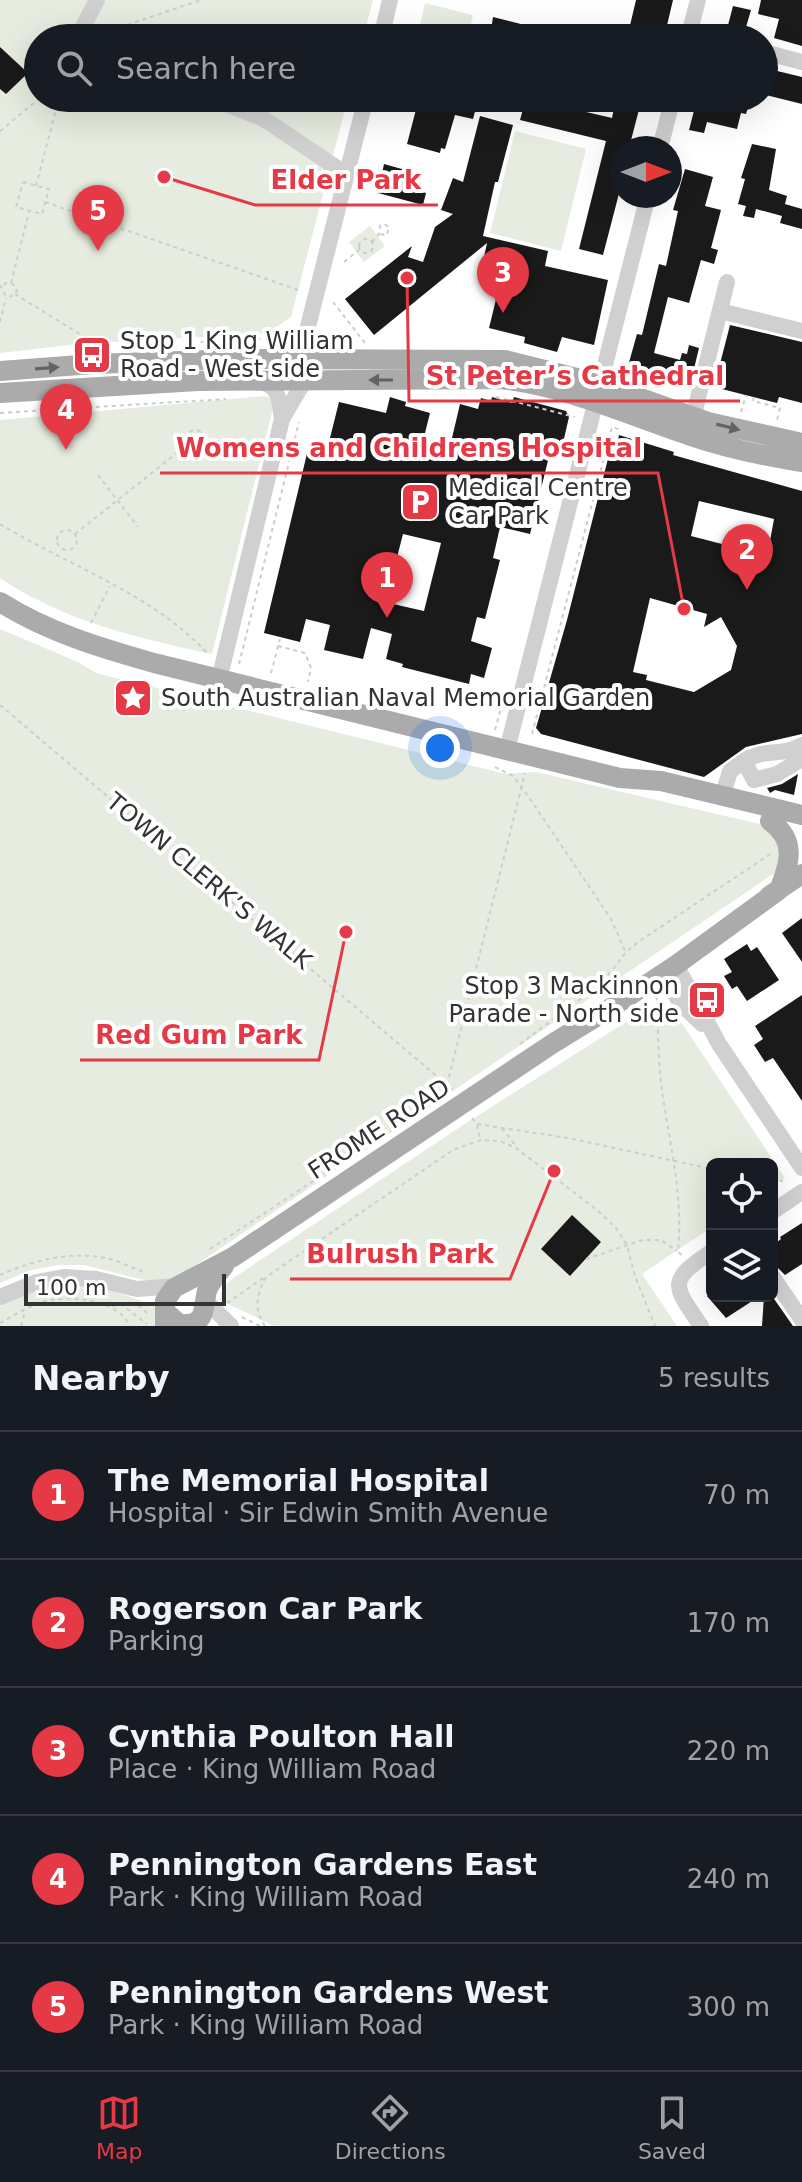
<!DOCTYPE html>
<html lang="en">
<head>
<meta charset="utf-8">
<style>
  body { margin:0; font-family:"DejaVu Sans",sans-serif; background:#242831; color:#f1f3f6 }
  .controls { position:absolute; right:24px; bottom:24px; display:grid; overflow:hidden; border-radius:12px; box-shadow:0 8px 32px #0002 }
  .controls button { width:72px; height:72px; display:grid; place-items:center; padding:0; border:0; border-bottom:2px solid #363941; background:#171b24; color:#f1f3f6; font:40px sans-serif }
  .compass { position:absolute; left:610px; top:136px; width:72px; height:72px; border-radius:50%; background:#171b24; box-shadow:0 8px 32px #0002; rotate:90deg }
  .scale { position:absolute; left:24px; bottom:20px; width:202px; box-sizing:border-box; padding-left:8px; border:4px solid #333; border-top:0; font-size:22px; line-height:28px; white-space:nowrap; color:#333; -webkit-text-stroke:6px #fff; paint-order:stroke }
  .you { position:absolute; left:440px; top:748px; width:28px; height:28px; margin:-20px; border:6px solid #fff; border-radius:50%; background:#1a73e8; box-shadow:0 0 0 12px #1a73e833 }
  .badge { display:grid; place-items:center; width:52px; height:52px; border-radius:50%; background:#e63946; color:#fff; font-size:26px; font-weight:700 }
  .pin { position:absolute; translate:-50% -66px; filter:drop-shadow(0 2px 4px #0008) }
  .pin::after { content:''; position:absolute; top:42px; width:28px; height:24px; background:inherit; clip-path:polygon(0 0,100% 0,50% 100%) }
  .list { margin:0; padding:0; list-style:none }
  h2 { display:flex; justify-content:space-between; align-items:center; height:104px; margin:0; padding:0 32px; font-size:34px }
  h2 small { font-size:26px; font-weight:400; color:#9ea1a6 }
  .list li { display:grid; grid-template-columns:52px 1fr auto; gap:24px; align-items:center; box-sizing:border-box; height:128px; padding:0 32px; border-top:2px solid #363941 }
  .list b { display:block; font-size:30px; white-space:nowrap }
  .list p { margin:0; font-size:26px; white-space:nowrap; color:#9ea1a6 }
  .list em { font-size:26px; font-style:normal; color:#9ea1a6 }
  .icon { flex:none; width:44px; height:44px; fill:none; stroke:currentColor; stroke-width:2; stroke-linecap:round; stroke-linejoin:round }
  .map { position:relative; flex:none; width:802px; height:1326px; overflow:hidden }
  .search { position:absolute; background:#171b24; box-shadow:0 8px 32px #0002; left:24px; right:24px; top:24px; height:88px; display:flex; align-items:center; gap:20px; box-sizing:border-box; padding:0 28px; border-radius:44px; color:#9ea1a6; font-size:30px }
  .sheet { height:744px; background:#171b24 }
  nav { display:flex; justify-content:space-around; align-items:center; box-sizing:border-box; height:112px; border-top:2px solid #363941; background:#171b24; font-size:22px; color:#9ea1a6 }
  nav a { display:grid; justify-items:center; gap:4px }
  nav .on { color:#e63946 }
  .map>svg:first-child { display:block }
  .green { fill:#e6ecdf }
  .building { fill:#1a1a1a; fill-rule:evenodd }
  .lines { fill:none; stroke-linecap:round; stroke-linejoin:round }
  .path { stroke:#cdcdcd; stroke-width:2; stroke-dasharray:4 4; stroke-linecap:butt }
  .minor { stroke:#d0d0d0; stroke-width:16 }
  .major { stroke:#ababab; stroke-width:20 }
  .oneway { fill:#636363 }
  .labels { text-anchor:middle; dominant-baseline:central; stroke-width:8; stroke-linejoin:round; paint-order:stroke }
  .poi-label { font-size:24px; fill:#333; stroke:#fff; text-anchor:start }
  .street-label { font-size:24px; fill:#333; stroke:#fff }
  .leader { fill:none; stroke:#e63946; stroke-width:3 }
  .callout-dot { fill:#e63946; stroke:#fff; stroke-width:3 }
  .callout-label { font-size:26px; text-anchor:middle; font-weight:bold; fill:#e63946; stroke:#fff; stroke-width:8; stroke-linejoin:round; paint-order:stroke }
</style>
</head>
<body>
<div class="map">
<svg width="802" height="1326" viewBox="0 0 802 1326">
  <rect width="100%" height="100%" fill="#fff"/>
  <path class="green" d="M 0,0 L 373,0 L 363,38 L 38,38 L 38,98 L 348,98 L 291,317 L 267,333 L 78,344 L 0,353 Z
    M 425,3 L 473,15 L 468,37 L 420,25 Z
    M 515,131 L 586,149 L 561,251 L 490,233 Z
    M 370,226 L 385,246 L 364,262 L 349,242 Z
    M 265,396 L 275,400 L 212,654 C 137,638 64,621 0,578 L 0,420 Z
    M 0,629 L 78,662 L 96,673 L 506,774 L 536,772 L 764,825 L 782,847 L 776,872 L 175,1279 L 148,1281 L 84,1265 L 59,1265 L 31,1270 L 0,1283 Z
    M 656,1003 L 681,1022 L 785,1178 L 772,1186 L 772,1164 L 712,1164 L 712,1227 L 642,1274 L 677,1326 L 274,1326 L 220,1300 L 223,1288 L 232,1279 L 463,1125 Z
    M 61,1284 C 96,1284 124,1293 155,1307 L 159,1326 L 0,1326 L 0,1306 L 35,1289 Z"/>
  <path class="building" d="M 636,0 L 673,0 L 664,38 L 627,38 Z
    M 761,0 L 802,0 L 802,46 L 774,38 L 779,19 L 758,14 Z
    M 733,6 L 751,10 L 744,34 L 727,29 Z
    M 493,17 L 560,34 L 560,38 L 497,38 L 498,33 L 491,30 Z
    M 0,47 L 28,73 L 6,94 L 0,89 Z
    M 773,70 L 802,77 L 802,104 L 766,95 Z
    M 419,98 L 470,98 L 468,106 L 476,108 L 473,119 L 455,115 L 445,149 L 441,148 L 440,153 L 407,144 Z
    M 526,98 L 612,118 L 616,98 L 642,98 L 629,148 L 622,148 L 622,182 L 603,255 L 579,249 L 606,141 L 520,120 Z
    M 703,98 L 724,98 L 749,104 L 746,114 L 741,113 L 737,129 L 707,122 L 704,133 L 689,130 L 696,103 L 701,104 Z
    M 480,116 L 513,125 L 498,182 L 495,182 L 483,236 L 548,251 L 545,266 L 608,280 L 594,345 L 562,337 L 557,352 L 524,343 L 525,337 L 489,328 L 502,275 L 481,271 L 487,243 L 374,335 L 345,299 L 412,246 L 408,257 L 423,262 L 435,227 L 453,214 L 441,210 L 453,178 L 463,182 Z
    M 752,144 L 776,149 L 769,190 L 787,196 L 785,204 L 802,209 L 802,229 L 780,223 L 782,216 L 756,209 L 754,218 L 743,216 L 746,206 L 738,204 L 745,179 L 741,178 Z
    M 384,164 L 416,173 L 412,189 L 426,193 L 423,205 L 378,193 Z
    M 685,169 L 713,177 L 705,206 L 721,210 L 711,248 L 718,250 L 714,264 L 701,260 L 689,303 L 668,297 L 654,353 L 680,360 L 682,353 L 687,354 L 689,345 L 699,348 L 692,377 L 679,374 L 678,379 L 665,376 L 657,380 L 652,372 L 628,366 L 637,334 L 642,335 L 659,264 L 666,266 L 678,211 L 673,210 Z
    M 730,325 L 802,342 L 802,403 L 779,397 L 777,403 L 714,387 Z
    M 390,397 L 406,402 L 405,406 L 430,413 L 421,449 L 448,455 L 460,404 L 478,409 L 481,398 L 491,401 L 492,397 L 512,403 L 514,397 L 566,411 L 569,417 L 563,443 L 553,440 L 530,534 L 500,527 L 493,558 L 500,560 L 485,619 L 477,617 L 471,641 L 492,648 L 484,678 L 471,674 L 469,684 L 402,667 L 403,664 L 386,659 L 392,634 L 371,628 L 363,659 L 324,650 L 330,625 L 306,619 L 300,642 L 264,633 L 310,441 L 328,446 L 339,402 L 386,413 ZM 403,534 L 441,543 L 424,611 L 393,604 L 401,571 L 394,569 Z
    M 619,435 L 674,452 L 673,455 L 802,491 L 802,734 L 746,747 L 704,777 L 541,734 L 536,728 L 567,620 L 613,439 L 618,440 ZM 699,501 L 774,519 L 770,541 L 761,539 L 755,543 L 753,552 L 691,536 ZM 650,598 L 707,614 L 704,627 L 721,617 L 737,646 L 731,670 L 694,692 L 646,680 L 647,675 L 633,672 Z
    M 798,774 L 794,795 L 775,790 L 770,793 L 767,788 L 782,784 Z
    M 802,918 L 802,962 L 782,933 Z
    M 747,944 L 751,951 L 757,947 L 779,980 L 747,1001 L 737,986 L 732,989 L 724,976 L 732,972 L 724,959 Z
    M 802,995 L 802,1101 L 773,1058 L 765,1062 L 754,1045 L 763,1039 L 755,1026 Z
    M 572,1215 L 601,1242 L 570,1276 L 541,1249 Z
    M 802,1223 L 802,1264 L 785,1275 L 777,1267 L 772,1265 L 772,1246 L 781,1239 L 780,1237 Z
    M 707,1296 L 760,1296 L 726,1318 Z
    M 764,1296 L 772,1296 L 793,1326 L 762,1326 Z"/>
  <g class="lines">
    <path class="path" d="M 97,35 L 201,0
      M 0,131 L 40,98
      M 23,182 L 49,189 L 42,214 L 16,207 Z
      M 36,186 L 59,98
      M 45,202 L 301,291
      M359 246a7 7 0 1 1 14 0a7 7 0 1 1-14 0Z
      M 372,242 L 379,234 L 380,226 L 384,224 L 389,227 L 387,235 L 379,234
      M 344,262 L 359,250
      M 11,283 L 29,212
      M 0,285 L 5,295 L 9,297 L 15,294 L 17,290 L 13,284 L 6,283 L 3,286
      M 15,294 L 99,346
      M 333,302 L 365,343
      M 0,322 L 6,298
      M 201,342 L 275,338
      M 496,397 L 575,417
      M 754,397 L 753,401 L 780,408 L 777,420
      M 741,412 L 746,395
      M 0,413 L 226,399
      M186 439a9 9 0 1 1 18 0a9 9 0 1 1-18 0Z
      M 98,475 L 138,527
      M 0,524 C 69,566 153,594 208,654
      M57 540a10 10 0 1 1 20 0a10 10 0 1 1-20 0Z
      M 75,534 L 187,445
      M 91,623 L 110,586
      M 278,646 L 305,653 L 311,668 L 308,682
      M 239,664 L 299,422
      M 271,673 L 280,639
      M 0,705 L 453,1090
      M 495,730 L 503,701
      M 532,734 L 612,427 L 621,430
      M 495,767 L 513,776 L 522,787 L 611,919 L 625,951
      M 657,998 C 658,1033 658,1069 664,1104 C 672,1154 683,1200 678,1252 L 683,1256
      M 520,1044 L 602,983 L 626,952 L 641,940 L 772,853
      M 447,1085 L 525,773
      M 472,1118 L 477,1124 L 568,1138 L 712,1169
      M 477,1125 L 480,1138
      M 502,1128 L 515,1145
      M 772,1180 L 783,1181
      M 210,1249 L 362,1149
      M 586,1259 L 643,1240 L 661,1240 L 677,1251
      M 0,1275 C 33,1260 73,1250 110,1259 C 122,1262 133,1269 145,1272
      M 227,1303 L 265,1277
      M 138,1305 L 148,1314
      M 112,1306 L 122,1305 L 147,1324
      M 242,1317 L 260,1326
      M 0,1323 C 14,1316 30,1305 45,1301 C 72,1295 117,1299 130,1326
      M 21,1326 L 25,1312
      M 265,1326 C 253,1309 257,1293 266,1277 L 453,1150 L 481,1140 L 500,1141 L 516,1148 L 597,1210 L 616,1228 L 627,1245 L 635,1276 L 655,1326"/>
    <path class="minor" d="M 77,38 L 97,0
      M 381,38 L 390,0
      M 688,38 L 698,0
      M 764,52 L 802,62
      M 211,98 L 264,119 L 346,174
      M 660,148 L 673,98
      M 720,311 L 802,331
      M 300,358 L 366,98
      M 258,381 C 280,386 279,399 282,419
      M 693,418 L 727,282
      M 219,680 L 282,419 L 305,380
      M 802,745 C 781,757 764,748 744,761 L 754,780 L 777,774 L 802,759
      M 507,750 L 648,196
      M 723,795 L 730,771 L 744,761
      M 676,965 L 719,1044 L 802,1168
      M 661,975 L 683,1006 L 702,1024
      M 772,1212 L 802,1192
      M 772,1276 L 802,1320
      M 0,1297 L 37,1282 L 64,1277 L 96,1279 L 137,1289 L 177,1286
      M 206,1301 L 231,1326
      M 701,1326 C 672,1284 668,1281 712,1251"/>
    <path class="major" d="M 0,371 L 93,364 L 237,359 L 505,360 L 601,384 L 708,422 L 802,443
      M 0,393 L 198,381 L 500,379 C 565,386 626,414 688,435 C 725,448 764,456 802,462
      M 0,602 C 47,632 101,648 154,663 L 620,778 L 661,781 L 802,815
      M 770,821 C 797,840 790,863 779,890
      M 769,896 L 802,874
      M 167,1313 L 179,1324 C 210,1326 201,1307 208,1288 C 212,1280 218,1273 224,1266
      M 165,1326 L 165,1301 L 174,1288 L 233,1257 L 552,1044 L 617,1004 L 676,965 L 779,890"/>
  </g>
  <defs><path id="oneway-solid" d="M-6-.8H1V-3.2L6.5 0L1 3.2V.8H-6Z" transform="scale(2)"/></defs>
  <g class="oneway">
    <use href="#oneway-solid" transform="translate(47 368) rotate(-4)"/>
    <use href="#oneway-solid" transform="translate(381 380) rotate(180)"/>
    <use href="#oneway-solid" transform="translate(728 427) rotate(14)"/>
  </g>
  <defs>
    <symbol id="bus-square" viewBox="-11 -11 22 22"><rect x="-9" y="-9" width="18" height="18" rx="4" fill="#e63946" stroke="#fff"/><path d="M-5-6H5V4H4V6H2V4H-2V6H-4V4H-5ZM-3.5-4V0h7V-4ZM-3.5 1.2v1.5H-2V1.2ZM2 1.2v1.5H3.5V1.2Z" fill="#fff"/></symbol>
    <symbol id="parking-square" viewBox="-11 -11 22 22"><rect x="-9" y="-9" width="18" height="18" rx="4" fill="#e63946" stroke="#fff"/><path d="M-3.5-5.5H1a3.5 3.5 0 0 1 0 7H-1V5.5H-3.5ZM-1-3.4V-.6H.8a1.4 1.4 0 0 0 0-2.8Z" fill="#fff"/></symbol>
    <symbol id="sight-square" viewBox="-11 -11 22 22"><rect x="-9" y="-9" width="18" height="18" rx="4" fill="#e63946" stroke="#fff"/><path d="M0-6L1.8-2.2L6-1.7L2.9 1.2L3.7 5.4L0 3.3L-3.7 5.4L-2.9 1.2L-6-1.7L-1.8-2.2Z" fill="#fff"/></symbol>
  </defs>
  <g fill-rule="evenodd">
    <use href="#bus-square" x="70" y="333" width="44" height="44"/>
    <use href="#parking-square" x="398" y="480" width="44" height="44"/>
    <use href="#sight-square" x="111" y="676" width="44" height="44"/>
    <use href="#bus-square" x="685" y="978" width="44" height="44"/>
  </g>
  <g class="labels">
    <g class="poi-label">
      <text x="120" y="341">Stop 1 King William<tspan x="120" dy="28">Road - West side</tspan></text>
      <text x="448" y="488">Medical Centre<tspan x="448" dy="28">Car Park</tspan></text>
      <text x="161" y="698">South Australian Naval Memorial Garden</text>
      <text x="679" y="986" text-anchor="end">Stop 3 Mackinnon<tspan x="679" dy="28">Parade - North side</tspan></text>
    </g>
    <g class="street-label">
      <text transform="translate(209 881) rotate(40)">TOWN CLERK’S WALK</text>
      <text transform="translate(379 1129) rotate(-33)">FROME ROAD</text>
    </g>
  </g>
  <path class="leader" d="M164 177L255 205H438M407 278L409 401H740M684 609L658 473H160M346 932L319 1060H80M554 1171L510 1279H290"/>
  <g class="callout-dot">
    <circle cx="164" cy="177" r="8"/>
    <circle cx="407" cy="278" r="8"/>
    <circle cx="684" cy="609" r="8"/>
    <circle cx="346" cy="932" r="8"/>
    <circle cx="554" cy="1171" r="8"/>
  </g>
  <g class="callout-label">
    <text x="346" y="189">Elder Park</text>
    <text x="575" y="385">St Peter’s Cathedral</text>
    <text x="409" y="457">Womens and Childrens Hospital</text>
    <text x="199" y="1044">Red Gum Park</text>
    <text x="400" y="1263">Bulrush Park</text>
  </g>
</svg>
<div class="controls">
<button><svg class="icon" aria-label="locate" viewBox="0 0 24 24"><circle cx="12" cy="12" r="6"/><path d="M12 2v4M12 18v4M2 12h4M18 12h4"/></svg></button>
<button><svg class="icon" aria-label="layers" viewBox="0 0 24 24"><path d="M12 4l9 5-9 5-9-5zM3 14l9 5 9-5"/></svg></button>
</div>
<svg class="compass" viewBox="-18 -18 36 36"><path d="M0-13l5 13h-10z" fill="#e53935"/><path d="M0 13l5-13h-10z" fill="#9ea1a6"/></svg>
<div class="scale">100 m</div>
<div class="you"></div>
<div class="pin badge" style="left:387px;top:618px">1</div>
<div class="pin badge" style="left:747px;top:590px">2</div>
<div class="pin badge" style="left:503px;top:313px">3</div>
<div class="pin badge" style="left:66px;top:450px">4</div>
<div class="pin badge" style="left:98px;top:251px">5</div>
<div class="search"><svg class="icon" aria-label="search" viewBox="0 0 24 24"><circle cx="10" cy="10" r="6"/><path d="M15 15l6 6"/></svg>Search here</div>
</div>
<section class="sheet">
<h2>Nearby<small>5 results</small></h2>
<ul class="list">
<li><span class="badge">1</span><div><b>The Memorial Hospital</b><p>Hospital · Sir Edwin Smith Avenue</p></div><em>70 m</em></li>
<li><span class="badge">2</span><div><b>Rogerson Car Park</b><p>Parking</p></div><em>170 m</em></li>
<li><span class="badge">3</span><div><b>Cynthia Poulton Hall</b><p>Place · King William Road</p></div><em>220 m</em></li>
<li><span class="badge">4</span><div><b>Pennington Gardens East</b><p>Park · King William Road</p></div><em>240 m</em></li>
<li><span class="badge">5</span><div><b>Pennington Gardens West</b><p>Park · King William Road</p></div><em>300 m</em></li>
</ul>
</section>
<nav>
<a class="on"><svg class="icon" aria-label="map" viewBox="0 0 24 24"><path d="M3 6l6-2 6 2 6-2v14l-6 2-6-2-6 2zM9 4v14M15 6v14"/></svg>Map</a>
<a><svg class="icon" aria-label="directions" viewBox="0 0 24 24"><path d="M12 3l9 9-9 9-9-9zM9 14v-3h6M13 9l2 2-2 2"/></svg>Directions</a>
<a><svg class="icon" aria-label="saved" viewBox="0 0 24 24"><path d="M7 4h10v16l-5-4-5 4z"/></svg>Saved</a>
</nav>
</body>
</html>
